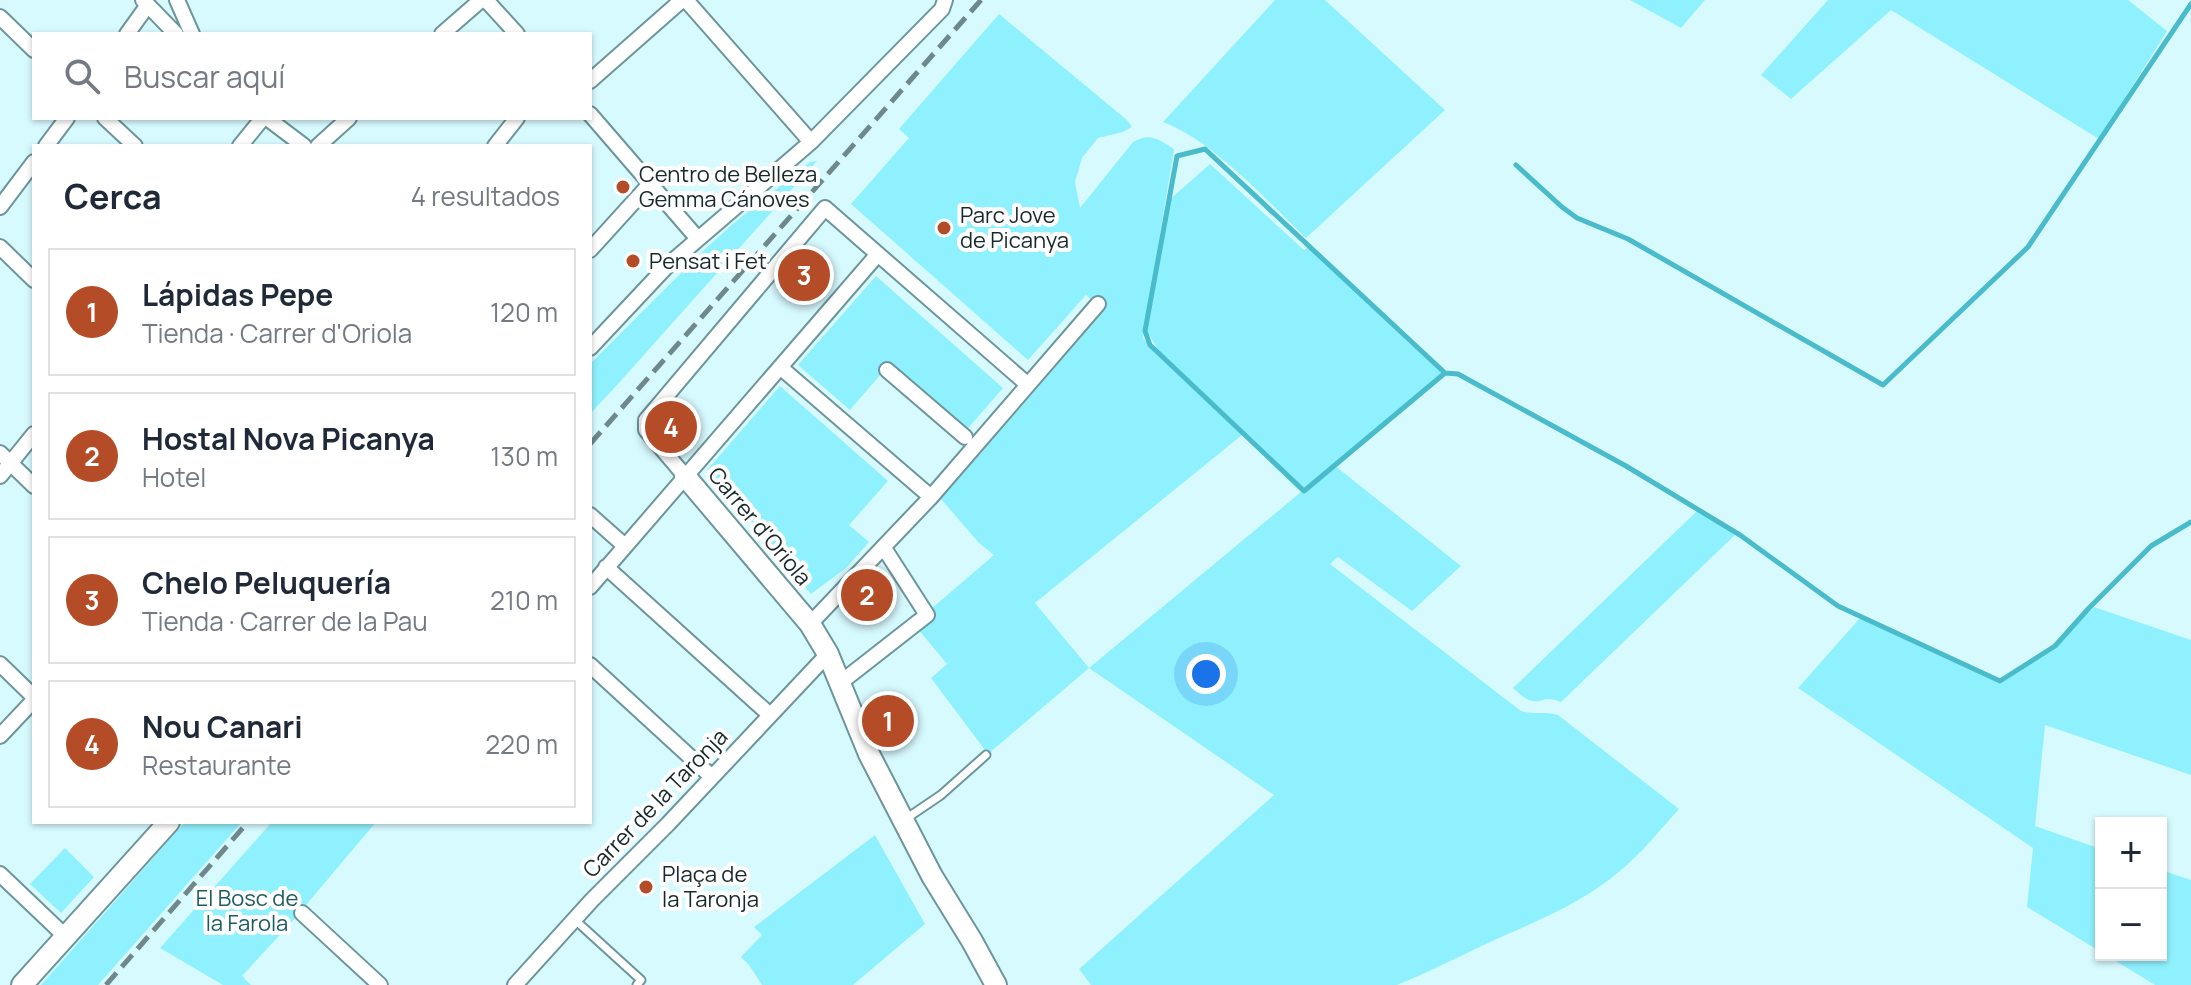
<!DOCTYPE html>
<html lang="es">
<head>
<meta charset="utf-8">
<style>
  body { margin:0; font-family:Manrope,sans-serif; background:#f2f2f3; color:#1f2937 }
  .controls { position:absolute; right:24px; bottom:24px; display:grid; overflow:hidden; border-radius:0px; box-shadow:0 2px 6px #0004 }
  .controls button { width:72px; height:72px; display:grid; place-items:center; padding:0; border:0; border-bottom:2px solid #e0e1e3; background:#fff; color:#1f2937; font:40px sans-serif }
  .you { position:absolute; left:1206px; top:674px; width:28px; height:28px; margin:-20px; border:6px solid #fff; border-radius:50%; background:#1a73e8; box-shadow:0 0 0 12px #1a73e833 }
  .badge { display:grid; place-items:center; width:52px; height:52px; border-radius:50%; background:#b44d27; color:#fff; font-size:26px; font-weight:700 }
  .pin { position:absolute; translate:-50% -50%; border:4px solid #fff; box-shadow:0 2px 8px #0006 }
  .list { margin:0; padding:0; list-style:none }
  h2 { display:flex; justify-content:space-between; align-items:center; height:104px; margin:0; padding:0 32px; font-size:34px }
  h2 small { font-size:26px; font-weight:400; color:#747a83 }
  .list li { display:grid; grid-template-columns:52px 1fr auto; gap:24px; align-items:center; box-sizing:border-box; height:128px; margin:0 16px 16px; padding:0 16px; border:2px solid #e0e1e3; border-radius:0px }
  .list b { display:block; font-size:30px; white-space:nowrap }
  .list p { margin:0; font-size:26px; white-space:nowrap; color:#747a83 }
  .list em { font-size:26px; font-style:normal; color:#747a83 }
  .icon { flex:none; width:44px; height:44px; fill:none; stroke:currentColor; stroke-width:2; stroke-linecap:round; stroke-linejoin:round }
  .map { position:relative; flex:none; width:2191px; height:985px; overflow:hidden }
  .search { position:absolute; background:#fff; box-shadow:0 2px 6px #0004; left:32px; top:32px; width:560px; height:88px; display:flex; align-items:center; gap:20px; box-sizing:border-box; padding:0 28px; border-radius:0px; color:#747a83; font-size:30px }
  .panel { position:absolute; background:#fff; box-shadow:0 2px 6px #0004; left:32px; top:144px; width:560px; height:680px; border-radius:0px }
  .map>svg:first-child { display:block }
  .green { fill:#90f1fe; fill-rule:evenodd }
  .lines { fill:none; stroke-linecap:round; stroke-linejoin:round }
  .stream { stroke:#4abbca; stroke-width:5 }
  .lane-casing { stroke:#6c969b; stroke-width:11 }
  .street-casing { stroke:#6c969b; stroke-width:18 }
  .secondary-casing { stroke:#6c969b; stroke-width:24 }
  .lane { stroke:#fff; stroke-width:7 }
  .street { stroke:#fff; stroke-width:14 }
  .secondary { stroke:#fff; stroke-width:20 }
  .rail { stroke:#6f888b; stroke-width:5; stroke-dasharray:16 8; stroke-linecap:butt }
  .poi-dot { fill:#b44d27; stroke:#fff; stroke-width:3 }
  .labels { text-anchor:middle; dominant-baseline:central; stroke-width:8; stroke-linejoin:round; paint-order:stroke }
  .poi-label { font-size:22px; fill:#17282a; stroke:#fff; text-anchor:start }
  .street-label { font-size:22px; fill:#17282a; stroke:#fff }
  .park-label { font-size:22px; fill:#1c5b63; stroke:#fff }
</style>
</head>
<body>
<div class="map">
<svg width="2191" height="985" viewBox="0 0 2191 985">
  <rect width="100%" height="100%" fill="#d7faff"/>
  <path class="green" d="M 1275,0 L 1325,0 L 1445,110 L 1306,238 C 1266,200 1215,142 1163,122 Z
    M 1630,0 L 1705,0 L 1681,28 Z
    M 1828,0 L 2128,0 L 2167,31 L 2099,139 L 1891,10 L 1791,99 L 1761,75 Z
    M 999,14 L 1127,120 L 1132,127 L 1123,132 L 1098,138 L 1082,158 L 1075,182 L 1080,208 L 1133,142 C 1149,132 1159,139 1174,149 L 1143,338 L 1165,362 L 1147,331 L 1168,201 L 1210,164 L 1304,250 L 1308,247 L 1447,372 L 1334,465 L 1461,566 L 1412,611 L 1338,557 L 1330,564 L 1521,711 C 1534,715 1545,711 1558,715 L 1679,809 C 1660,830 1641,854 1620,871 C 1578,906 1534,922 1486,944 C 1456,958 1427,973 1397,985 L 1091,985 L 1079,969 L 1274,795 L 1089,668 L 988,754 L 931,678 L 947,664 L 918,629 L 931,618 L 932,608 L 994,555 L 979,543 L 941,499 L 1105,310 L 1086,295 L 1028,360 L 851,204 L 909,138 L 899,129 ZM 1242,435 L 1301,492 L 1089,668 L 1035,603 Z
    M 817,161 L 618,384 L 590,414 L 590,364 L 704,250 L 734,223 L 810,162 Z
    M 876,276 L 1003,388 L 964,433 L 888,366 L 850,410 L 798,365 Z
    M 780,386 L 888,481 L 849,525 L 869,542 L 846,568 L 811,594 L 708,469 Z
    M 1697,511 L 1735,535 L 1561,702 C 1543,695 1544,703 1532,701 C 1525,700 1518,692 1513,688 Z
    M 2094,607 L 2191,640 L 2191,775 L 2045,725 L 2035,826 L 2101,849 L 2101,952 L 2027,907 L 2033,848 L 1798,688 L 1860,618 L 2000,681 L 2052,649 Z
    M 185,822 L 242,822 L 98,985 L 41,985 Z
    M 272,822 L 376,822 L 290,924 L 242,976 L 251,985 L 223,985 L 160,948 Z
    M 875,835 L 925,924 L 853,985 L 762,985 L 749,965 L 741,957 L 762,935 L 754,927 Z
    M 65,848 L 94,877 L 61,913 L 30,884 Z
    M 2161,870 L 2191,880 L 2191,985 L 2155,985 L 2106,955 L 2161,955 Z"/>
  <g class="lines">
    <path class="stream" d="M 1516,165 L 1562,207 L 1577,218 L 1628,239 L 1883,385 L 2028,247 L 2191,4
      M 1445,373 L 1205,149 L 1177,156 L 1145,331 L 1150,345 L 1304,491 L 1445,373 L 1458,374 L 1626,466 L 1740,535 L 1838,606 L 2000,681 L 2055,646 L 2089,608 L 2151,546 L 2191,522"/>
    <defs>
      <path id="lane" d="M 907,818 L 941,795 L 986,755
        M 574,919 L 641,980 L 637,985"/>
      <path id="street" d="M 143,0 L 176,34
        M 177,0 L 192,34
        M 486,0 L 517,34
        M 686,0 L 811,142
        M 0,17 L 34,50
        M 127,34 L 145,9
        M 442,34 L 481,0
        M 590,81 L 682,0
        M 590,114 L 698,239
        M 105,118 L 135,146
        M 267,118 L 304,146
        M 46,146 L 67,118
        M 240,146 L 262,119
        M 318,146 L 349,118
        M 495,146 L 517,118
        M 0,207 L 34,162
        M 0,247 L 34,280
        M 590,250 L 650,184
        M 590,348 L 668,265 L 811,142 L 942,9 L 945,0
        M 780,367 L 931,497
        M 887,370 L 965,437
        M 0,453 L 34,486
        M 0,476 L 34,434
        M 685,476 L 646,430 L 646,420 L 825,208 L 1027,384
        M 590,515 L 625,546
        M 606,567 L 770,715
        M 590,587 L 878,254
        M 810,624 L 931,497 L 1098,304
        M 0,664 L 34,697
        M 590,665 L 712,777
        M 840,683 L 927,615 L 884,548
        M 0,736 L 34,700
        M 0,874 L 65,936
        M 302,913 L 380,985
        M 515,985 L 592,900 L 668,824 L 828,654"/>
      <path id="secondary" d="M 685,476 L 810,624 L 828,654 L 869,754 L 932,876 L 972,941 L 996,985
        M 22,985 L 169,822"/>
    </defs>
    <use href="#lane" class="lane-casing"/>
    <use href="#street" class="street-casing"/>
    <use href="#secondary" class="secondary-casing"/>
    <use href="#lane" class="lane"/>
    <use href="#street" class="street"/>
    <use href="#secondary" class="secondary"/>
    <path class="rail" d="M 590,444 L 981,0
      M 106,985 L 248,822"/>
  </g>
  <g class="poi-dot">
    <circle cx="623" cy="187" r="8"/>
    <circle cx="944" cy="228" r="8"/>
    <circle cx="633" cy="261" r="8"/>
    <circle cx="646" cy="887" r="8"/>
  </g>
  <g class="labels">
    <g class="poi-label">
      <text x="639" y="174">Centro de Belleza<tspan x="639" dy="25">Gemma Cánoves</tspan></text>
      <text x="960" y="215">Parc Jove<tspan x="960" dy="25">de Picanya</tspan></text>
      <text x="649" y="261">Pensat i Fet</text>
      <text x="662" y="874">Plaça de<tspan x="662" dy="25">la Taronja</tspan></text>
    </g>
    <g class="street-label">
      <text transform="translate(760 526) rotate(50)">Carrer d'Oriola</text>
      <text transform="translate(655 803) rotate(-46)">Carrer de la Taronja</text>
    </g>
    <g class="park-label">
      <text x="247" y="898">El Bosc de<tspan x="247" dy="25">la Farola</tspan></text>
    </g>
  </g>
</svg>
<div class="controls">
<button>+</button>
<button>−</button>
</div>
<div class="you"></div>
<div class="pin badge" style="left:888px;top:721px">1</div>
<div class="pin badge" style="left:867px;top:595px">2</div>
<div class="pin badge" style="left:804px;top:275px">3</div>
<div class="pin badge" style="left:671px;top:427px">4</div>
<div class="search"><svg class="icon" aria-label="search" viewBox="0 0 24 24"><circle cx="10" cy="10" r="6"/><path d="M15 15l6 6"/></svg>Buscar aquí</div>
<section class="panel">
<h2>Cerca<small>4 resultados</small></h2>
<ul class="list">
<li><span class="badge">1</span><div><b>Lápidas Pepe</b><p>Tienda · Carrer d'Oriola</p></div><em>120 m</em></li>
<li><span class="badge">2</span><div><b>Hostal Nova Picanya</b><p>Hotel</p></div><em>130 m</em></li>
<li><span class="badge">3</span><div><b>Chelo Peluquería</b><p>Tienda · Carrer de la Pau</p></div><em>210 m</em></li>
<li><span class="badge">4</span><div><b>Nou Canari</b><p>Restaurante</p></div><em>220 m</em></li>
</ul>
</section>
</div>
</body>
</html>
